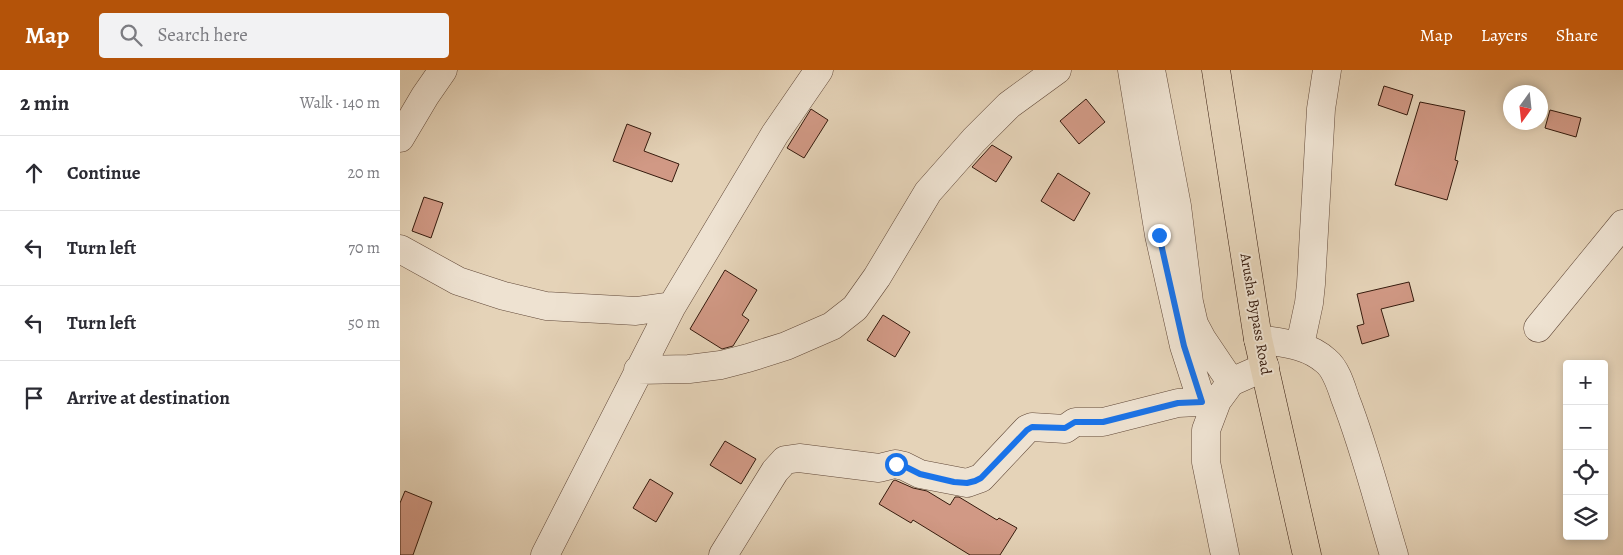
<!DOCTYPE html>
<html lang="en">
<head>
<meta charset="utf-8">
<style>
  body { margin:0; font-family:Alegreya,serif; background:#f2f2f3; color:#2b2b33 }
  .controls { position:absolute; right:15px; bottom:15px; display:grid; overflow:hidden; border-radius:5px; box-shadow:0 2px 8px #0003 }
  .controls button { width:45px; height:45px; display:grid; place-items:center; padding:0; border:0; border-bottom:1px solid #e1e1e2; background:#fff; color:#2b2b33; font:25px sans-serif }
  .compass { position:absolute; left:1103px; top:15px; width:45px; height:45px; border-radius:50%; background:#fff; box-shadow:0 2px 8px #0003; rotate:195deg }
  .stop { position:absolute; width:15px; height:15px; margin:-11px; border:4px solid #1a73e8; border-radius:50%; background:#fff }
  .stop.end { background:#1a73e8; border-color:#fff; box-shadow:0 1px 5px #0008 }
  .list { margin:0; padding:0; list-style:none }
  h2 { display:flex; justify-content:space-between; align-items:center; height:65px; margin:0; padding:0 20px; font-size:21px }
  h2 small { font-size:16px; font-weight:400; color:#7c7c81 }
  .list li { display:grid; grid-template-columns:32px 1fr auto; gap:15px; align-items:center; box-sizing:border-box; height:75px; padding:0 20px; border-top:1px solid #e1e1e2 }
  .list b { display:block; font-size:19px; white-space:nowrap }
  .list em { font-size:16px; font-style:normal; color:#7c7c81 }
  .icon { flex:none; width:28px; height:28px; fill:none; stroke:currentColor; stroke-width:2; stroke-linecap:round; stroke-linejoin:round }
  .map { position:relative; flex:none; width:1223px; height:485px; overflow:hidden }
  header { display:flex; align-items:center; gap:30px; box-sizing:border-box; height:70px; padding:0 25px; background:#b45309; color:#fff }
  header strong { font-size:24px }
  nav { display:flex; gap:28px; margin-inline-start:auto; font-size:18px }
  .search { width:350px; height:45px; background:#f2f2f3; display:flex; align-items:center; gap:12px; box-sizing:border-box; padding:0 18px; border-radius:5px; color:#7c7c81; font-size:19px }
  main { display:flex }
  aside { flex:1; background:#fff }
  .map>svg:first-child { display:block }
  .building { fill:#d19985; stroke:#351a0d }
  .lines { fill:none; stroke-linecap:round; stroke-linejoin:round }
  .minor-casing { stroke:#614838; stroke-width:29 }
  .major-casing { stroke:#351a0d; stroke-width:29 }
  .minor { stroke:#eee2d1; stroke-width:28 }
  .major { stroke:#e5d3b8; stroke-width:28 }
  .route { stroke:#1a73e8; stroke-width:6 }
  .labels { text-anchor:middle; dominant-baseline:central; stroke-width:4; stroke-linejoin:round; paint-order:stroke }
  .street-label { font-size:15px; fill:#351a0d; stroke:#eee2d1 }
</style>
</head>
<body>
<header>
<strong>Map</strong>
<div class="search"><svg class="icon" aria-label="search" viewBox="0 0 24 24"><circle cx="10" cy="10" r="6"/><path d="M15 15l6 6"/></svg>Search here</div>
<nav><a>Map</a><a>Layers</a><a>Share</a></nav>
</header>
<main>
<aside>
<h2>2 min<small>Walk · 140 m</small></h2>
<ul class="list">
<li><svg class="icon" aria-label="ahead" viewBox="0 0 24 24"><path d="M12 20V5M6 11l6-6 6 6"/></svg><div><b>Continue</b></div><em>20 m</em></li>
<li><svg class="icon" aria-label="left" viewBox="0 0 24 24"><path d="M17 20v-9H6M10 6l-5 5 5 5"/></svg><div><b>Turn left</b></div><em>70 m</em></li>
<li><svg class="icon" aria-label="left" viewBox="0 0 24 24"><path d="M17 20v-9H6M10 6l-5 5 5 5"/></svg><div><b>Turn left</b></div><em>50 m</em></li>
<li><svg class="icon" aria-label="arrive" viewBox="0 0 24 24"><path d="M6 21V4h12l-3 4 3 4H6"/></svg><div><b>Arrive at destination</b></div></li>
</ul>
</aside>
<div class="map">
<svg width="1223" height="485" viewBox="0 0 1223 485">
  <rect width="100%" height="100%" fill="#e5d3b8"/>
  <filter id="stains"><feTurbulence type="fractalNoise" baseFrequency=".004" numOctaves="4"/><feColorMatrix values="0 0 0 0 .2 0 0 0 0 .09 0 0 0 0 .02 0 0 0 .5 -.17"/></filter>
  <radialGradient id="worn" r=".72"><stop offset=".6" stop-color="#630" stop-opacity="0"/><stop offset="1" stop-color="#630" stop-opacity=".3"/></radialGradient>
  <path class="building" d="M 984,16 L 1013,25 L 1007,45 L 978,35 Z
    M 686,29 L 705,52 L 679,74 L 660,51 Z
    M 1020,32 L 1065,41 L 1055,90 L 1058,91 L 1047,130 L 995,115 Z
    M 411,39 L 428,50 L 404,88 L 387,78 Z
    M 1150,40 L 1181,48 L 1176,67 L 1145,58 Z
    M 227,54 L 251,63 L 244,81 L 279,94 L 272,112 L 213,91 Z
    M 592,75 L 612,87 L 596,112 L 572,97 Z
    M 658,103 L 690,123 L 674,151 L 641,131 Z
    M 24,127 L 43,133 L 31,168 L 12,161 Z
    M 325,200 L 357,220 L 342,245 L 349,250 L 333,276 L 322,279 L 290,259 Z
    M 1009,212 L 1014,231 L 981,239 L 989,266 L 962,274 L 957,256 L 964,254 L 957,224 Z
    M 483,245 L 510,262 L 495,287 L 467,270 Z
    M 325,371 L 356,389 L 341,414 L 310,395 Z
    M 250,409 L 273,423 L 256,452 L 233,438 Z
    M 495,410 L 513,418 L 527,421 L 550,435 L 555,427 L 559,427 L 597,450 L 599,448 L 617,458 L 600,485 L 570,485 L 513,450 L 511,453 L 479,434 L 493,411 Z
    M 5,421 L 32,432 L 13,485 L 0,485 L 0,433 Z"/>
  <g class="lines">
    <defs>
      <path id="minor" d="M 732,0 L 759,165 L 784,276 L 802,332
        M 751,0 L 777,136 L 789,232 L 794,254 L 802,269 L 831,312
        M 0,68 L 25,26 L 43,0
        M 0,179 L 58,211 L 104,226 L 146,236 L 236,241 L 272,236
        M 1138,258 L 1223,154
        M 858,269 C 883,273 907,274 926,291 C 936,299 941,316 945,328 C 965,379 978,432 994,485
        M 900,275 L 909,233 L 911,214 L 921,39 L 927,0
        M 238,300 L 289,299 L 321,295 L 348,288 L 386,276 L 432,256 L 455,238 L 477,207 L 528,122 L 574,70 L 609,35 L 657,0
        M 145,485 L 272,236 L 375,64 L 419,0
        M 323,485 L 375,401 L 385,390 L 399,388 L 479,398 L 495,394 L 504,396 L 520,404 L 567,413 L 581,408 L 627,359 L 632,357 L 665,359 L 675,352 L 703,352 L 778,333 L 817,331
        M 825,485 L 806,392 L 806,360 L 817,331 L 831,312 L 865,297"/>
      <path id="major" d="M 816,0 L 858,269 L 907,485"/>
    </defs>
    <use href="#minor" class="minor-casing"/>
    <use href="#major" class="major-casing"/>
    <use href="#minor" class="minor"/>
    <use href="#major" class="major"/>
  </g>
  <g class="lines">
    <path class="route" d="M 496,394 L 504,396 L 520,404 L 554,412 L 567,413 L 575,411 L 581,408 L 627,360 L 632,357 L 665,358 L 675,352 L 703,352 L 778,333 L 802,332 L 784,276 L 759,165"/>
  </g>
  <g class="labels">
    <g class="street-label">
      <text transform="translate(856 244) rotate(80)">Arusha Bypass Road</text>
    </g>
  </g>
  <rect width="100%" height="100%" filter="url(#stains)"/>
  <rect width="100%" height="100%" fill="url(#worn)"/>
</svg>
<div class="controls">
<button>+</button>
<button>−</button>
<button><svg class="icon" aria-label="locate" viewBox="0 0 24 24"><circle cx="12" cy="12" r="6"/><path d="M12 2v4M12 18v4M2 12h4M18 12h4"/></svg></button>
<button><svg class="icon" aria-label="layers" viewBox="0 0 24 24"><path d="M12 4l9 5-9 5-9-5zM3 14l9 5 9-5"/></svg></button>
</div>
<svg class="compass" viewBox="-18 -18 36 36"><path d="M0-13l5 13h-10z" fill="#e53935"/><path d="M0 13l5-13h-10z" fill="#7c7c81"/></svg>
<div class="stop" style="left:496px;top:394px"></div>
<div class="stop end" style="left:759px;top:165px"></div>
</div>
</main>
</body>
</html>
